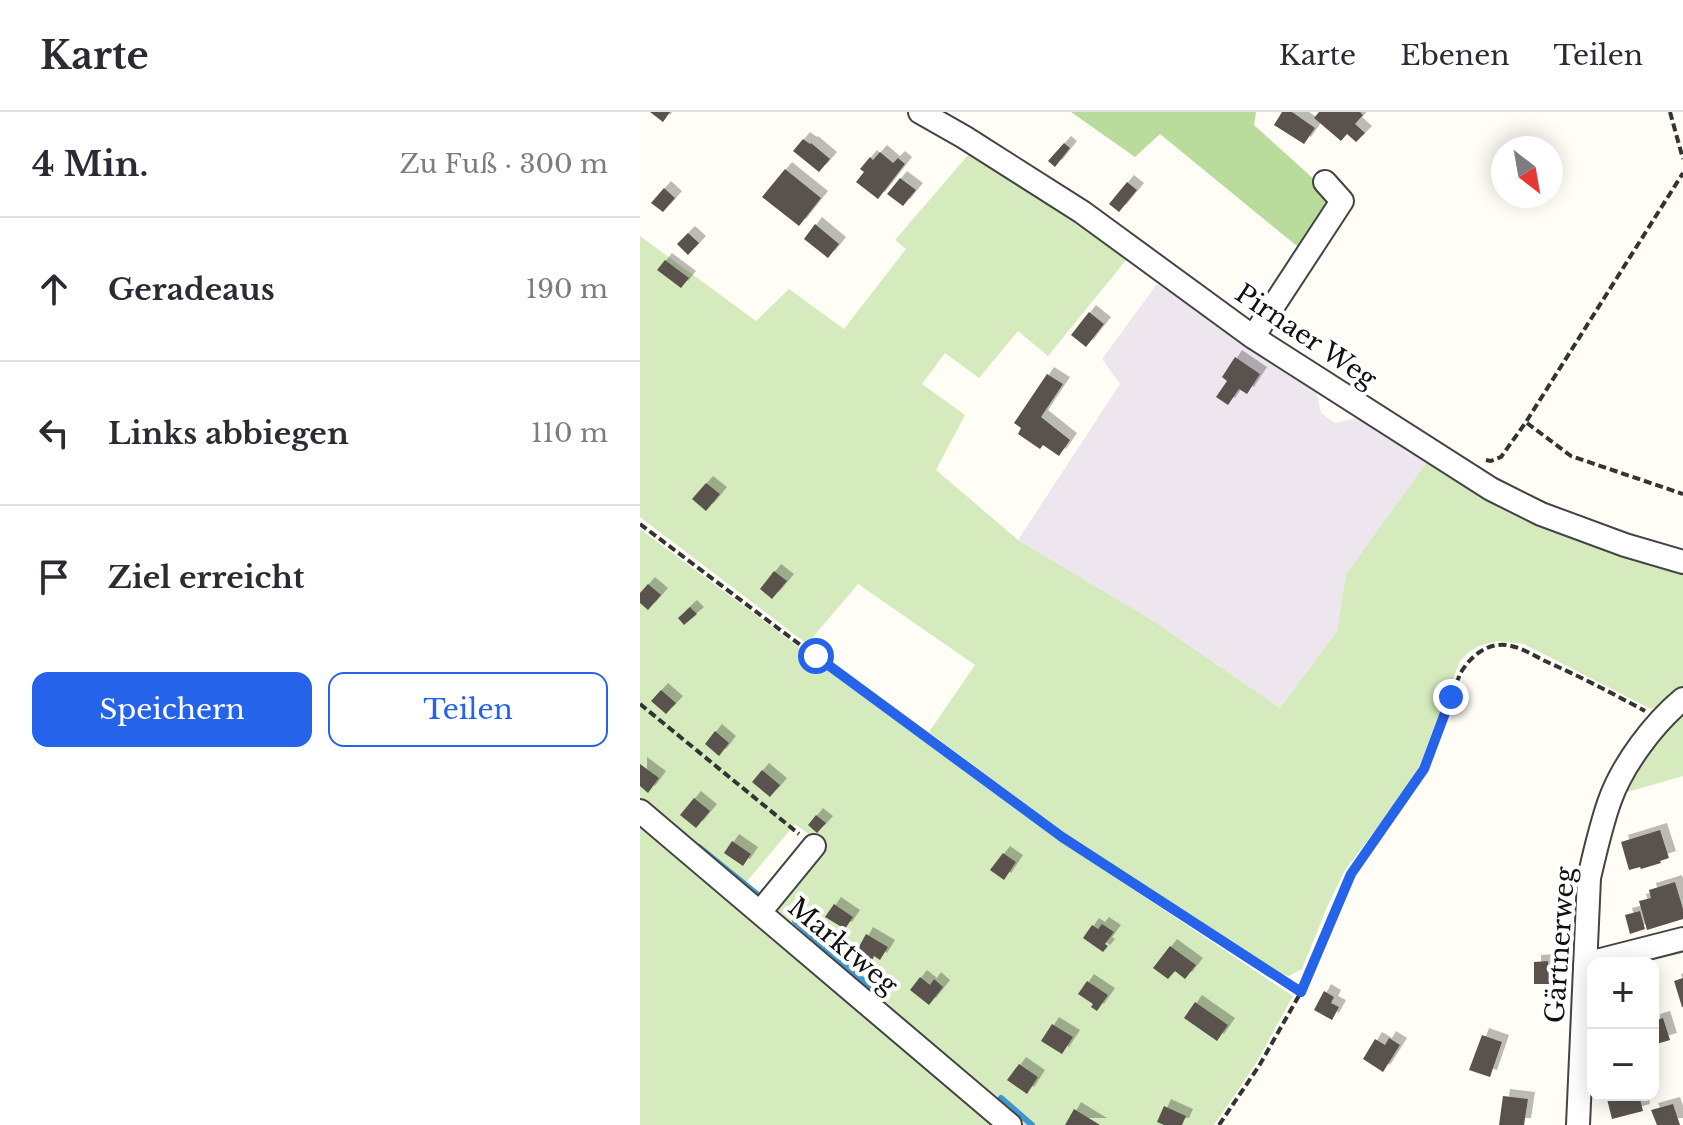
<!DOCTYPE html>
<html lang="de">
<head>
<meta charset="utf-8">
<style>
  body { margin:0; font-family:"Libre Baskerville",serif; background:#f7f7f7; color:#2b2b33 }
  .controls { position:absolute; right:24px; bottom:24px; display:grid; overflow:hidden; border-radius:16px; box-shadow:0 4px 20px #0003 }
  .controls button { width:72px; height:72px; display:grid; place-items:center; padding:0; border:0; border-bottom:2px solid #e1e1e2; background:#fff; color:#2b2b33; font:40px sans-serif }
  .compass { position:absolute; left:851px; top:24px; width:72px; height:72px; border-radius:50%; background:#fff; box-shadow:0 4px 20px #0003; rotate:149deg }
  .stop { position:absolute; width:24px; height:24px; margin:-18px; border:6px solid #2563eb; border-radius:50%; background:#fff }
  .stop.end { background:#2563eb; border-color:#fff; box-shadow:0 2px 8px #0008 }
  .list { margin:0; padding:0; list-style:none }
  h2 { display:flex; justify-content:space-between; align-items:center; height:104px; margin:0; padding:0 32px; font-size:34px }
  h2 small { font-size:26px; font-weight:400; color:#7c7c81 }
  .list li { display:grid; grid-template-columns:52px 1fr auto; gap:24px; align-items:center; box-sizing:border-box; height:144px; padding:0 32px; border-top:2px solid #e1e1e2 }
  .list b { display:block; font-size:30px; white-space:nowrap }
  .list em { font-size:26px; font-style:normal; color:#7c7c81 }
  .actions { display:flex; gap:16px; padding:24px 32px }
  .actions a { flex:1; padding:18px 0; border:2px solid #2563eb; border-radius:16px; text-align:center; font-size:28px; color:#2563eb }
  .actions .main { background:#2563eb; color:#fff }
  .icon { flex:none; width:44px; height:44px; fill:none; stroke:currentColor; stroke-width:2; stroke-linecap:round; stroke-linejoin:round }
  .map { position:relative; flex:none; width:1043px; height:1013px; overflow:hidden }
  header { display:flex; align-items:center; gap:48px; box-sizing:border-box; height:112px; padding:0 40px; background:#fff; border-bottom:2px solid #e1e1e2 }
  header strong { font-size:38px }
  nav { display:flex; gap:44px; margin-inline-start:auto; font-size:28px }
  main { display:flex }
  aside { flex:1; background:#fff }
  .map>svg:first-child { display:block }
  .industrial { fill:#eee6ef }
  .green { fill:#d5ebbd }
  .forest { fill:#b9dc9c }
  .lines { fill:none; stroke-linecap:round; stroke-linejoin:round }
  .stream { stroke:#3f96cf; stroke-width:6 }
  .building { fill:#5a524d; filter:url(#shadow) }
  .minor-casing { stroke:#444; stroke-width:26 }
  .path { stroke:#333; stroke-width:4; stroke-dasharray:8 4; stroke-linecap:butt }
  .minor { stroke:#fff; stroke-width:22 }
  .route { stroke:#2563eb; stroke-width:10 }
  .labels { text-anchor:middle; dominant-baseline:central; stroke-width:8; stroke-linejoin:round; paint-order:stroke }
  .street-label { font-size:26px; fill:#111; stroke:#fff }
</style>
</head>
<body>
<header>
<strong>Karte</strong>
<nav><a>Karte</a><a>Ebenen</a><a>Teilen</a></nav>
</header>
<main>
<aside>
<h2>4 Min.<small>Zu Fuß · 300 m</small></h2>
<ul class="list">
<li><svg class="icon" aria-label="ahead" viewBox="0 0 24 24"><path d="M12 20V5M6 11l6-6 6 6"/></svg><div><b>Geradeaus</b></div><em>190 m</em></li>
<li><svg class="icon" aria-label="left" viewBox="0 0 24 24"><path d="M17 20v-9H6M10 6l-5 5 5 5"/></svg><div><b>Links abbiegen</b></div><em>110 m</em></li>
<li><svg class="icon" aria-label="arrive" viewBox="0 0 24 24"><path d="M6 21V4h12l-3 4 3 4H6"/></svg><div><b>Ziel erreicht</b></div></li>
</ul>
<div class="actions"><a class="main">Speichern</a><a>Teilen</a></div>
</aside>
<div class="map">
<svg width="1043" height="1013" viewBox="0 0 1043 1013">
  <defs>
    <filter id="shadow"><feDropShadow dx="7" dy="-7" stdDeviation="0" flood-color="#0004"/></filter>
  </defs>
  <rect width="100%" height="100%" fill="#fffdf5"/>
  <path class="industrial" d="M 517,172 L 603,226 L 675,274 L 681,301 L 695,311 L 724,304 L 789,347 L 706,462 L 697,519 L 640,596 L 512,508 L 378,428 L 480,272 L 462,247 Z"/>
  <path class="green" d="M 329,42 L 345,52 L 363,54 L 491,142 L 408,244 L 378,219 L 339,266 L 305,241 L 282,272 L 325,303 L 296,358 L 378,428 L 512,508 L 640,596 L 697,519 L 706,462 L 789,347 L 1043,456 L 1043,574 L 1017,596 L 1009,596 L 884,532 L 857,529 L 839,534 L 829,540 L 820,549 L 778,657 L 766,678 L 705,758 L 687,795 L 662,857 L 649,864 L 638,861 L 423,720 L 289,620 L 335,553 L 218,472 L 167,532 L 0,405 L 0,124 L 116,209 L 149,177 L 204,217 L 266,137 L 255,128 Z
    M 0,417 L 420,729 L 653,884 L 615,953 L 574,1013 L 380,1013 L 130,801 L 182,732 L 155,712 L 103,774 L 0,690 Z
    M 1043,599 L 1043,664 L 984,681 C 1001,649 1016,625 1043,599 Z
    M 0,706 L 363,1013 L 0,1013 Z"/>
  <path class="forest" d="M 431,0 L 616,0 L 614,13 L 677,70 L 696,90 L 663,139 L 520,22 L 495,45 Z"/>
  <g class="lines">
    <path class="stream" d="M 59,735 L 123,787
      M 155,809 L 220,867 L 224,868 L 224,869 L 230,875
      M 361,986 L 392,1013"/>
  </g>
  <path class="building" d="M 10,0 L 30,0 L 23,10 Z
    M 642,0 L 652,0 L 675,16 L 664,32 L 634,13 Z
    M 679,0 L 720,0 L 723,3 L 715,12 L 725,21 L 716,30 L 707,22 L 701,29 L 674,6 Z
    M 163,27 L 170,32 L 171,31 L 190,47 L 179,60 L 153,39 Z
    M 424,31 L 430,36 L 415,55 L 408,49 Z
    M 240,40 L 253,51 L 258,46 L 265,52 L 238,87 L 216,70 L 224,60 L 220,57 L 230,45 L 233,48 Z
    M 145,57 L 181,86 L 159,114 L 122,85 Z
    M 260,66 L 276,78 L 263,94 L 247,82 Z
    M 487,70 L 497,78 L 479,100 L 469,92 Z
    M 24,76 L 35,86 L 23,100 L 11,91 Z
    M 175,112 L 199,132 L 188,146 L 164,127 Z
    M 48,121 L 59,131 L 48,143 L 37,132 Z
    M 25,148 L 49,166 L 41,176 L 17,158 Z
    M 449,200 L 464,212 L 446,235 L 431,223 Z
    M 595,245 L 620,262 L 607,282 L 599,277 L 588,293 L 576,285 L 587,269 L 582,265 Z
    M 407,262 L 423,272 L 401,305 L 430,328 L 419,344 L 403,333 L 400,337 L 378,322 L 381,316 L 374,311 Z
    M 66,371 L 80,382 L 66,399 L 52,387 Z
    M 134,459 L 147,469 L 132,487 L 120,477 Z
    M 8,472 L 21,483 L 8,498 L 0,491 L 0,481 Z
    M 50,495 L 57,502 L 44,513 L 38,506 Z
    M 21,578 L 36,591 L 26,602 L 11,589 Z
    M 75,619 L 89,631 L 79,644 L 65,632 Z
    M 0,652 L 19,666 L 8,681 L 0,674 Z
    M 122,658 L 140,673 L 130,685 L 112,670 Z
    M 54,686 L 70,699 L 56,716 L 40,703 Z
    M 176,703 L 186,711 L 177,721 L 168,713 Z
    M 1020,718 L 1029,746 L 1020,749 L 1021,751 L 1001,757 L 1000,755 L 989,758 L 981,730 Z
    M 92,729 L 111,742 L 103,754 L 84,741 Z
    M 363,741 L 376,750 L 364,768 L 350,758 Z
    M 1035,770 L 1043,797 L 1043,807 L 1007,818 L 999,789 L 1011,786 L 1009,778 Z
    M 194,792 L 213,805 L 205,817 L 185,805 Z
    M 1000,799 L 1005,817 L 990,822 L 985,803 Z
    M 462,812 L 474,820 L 465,832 L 468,834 L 463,840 L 443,826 L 452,813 L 458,817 Z
    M 226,822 L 248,835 L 240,848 L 234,844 L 231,851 L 215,842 Z
    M 530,834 L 556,853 L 545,867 L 535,859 L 528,867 L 513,856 Z
    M 908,849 L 909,872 L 894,872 L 894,850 Z
    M 280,865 L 290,873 L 294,867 L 303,875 L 289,893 L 270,878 Z
    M 1043,866 L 1043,895 L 1042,895 L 1034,869 Z
    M 447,869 L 468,883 L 457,899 L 451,895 L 453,892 L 438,882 Z
    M 684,879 L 694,885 L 691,891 L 699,895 L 692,908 L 674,898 Z
    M 555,890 L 588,913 L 577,929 L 544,906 Z
    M 1023,906 L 1030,928 L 1013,933 L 1013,909 Z
    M 412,912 L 433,925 L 422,942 L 401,929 Z
    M 842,923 L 862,930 L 850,965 L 829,958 Z
    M 749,926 L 760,933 L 743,960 L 723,947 L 735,927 L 745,933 Z
    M 379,952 L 398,965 L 387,982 L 367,968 Z
    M 966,983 L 999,983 L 1003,999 L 972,1007 Z
    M 863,984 L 888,987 L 884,1013 L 859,1013 Z
    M 1033,992 L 1040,1013 L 1017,1013 L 1011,998 Z
    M 524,994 L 546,1004 L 542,1013 L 524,1013 L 517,1010 Z
    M 434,997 L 460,1013 L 425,1013 Z"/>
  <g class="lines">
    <defs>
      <path id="minor" d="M 280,0 L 324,25 L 442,100 L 613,225 L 851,377 L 901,402 L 985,433 L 1043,450
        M 613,225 L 702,89 L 685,70
        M 0,699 L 370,1013
        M 120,800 L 174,734
        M 945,852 L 1043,827
        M 938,1013 L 949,766 C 955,740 961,713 970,688 C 983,652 1014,611 1043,587"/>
    </defs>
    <use href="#minor" class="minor-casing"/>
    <path class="path" d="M 1030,0 L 1043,47
      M 887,311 L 931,344 L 1043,382
      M 846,348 L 851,349 L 861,345 L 886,310 L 1043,61
      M 0,412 L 151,526 L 422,725 L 661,880
      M 0,592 L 159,722
      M 579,1013 L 619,954 L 661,880 L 711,762 L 784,657 L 820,562 C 828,548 841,535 858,533 C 874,531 891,542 905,549 C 939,564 972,581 1005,599"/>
    <use href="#minor" class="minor"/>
  </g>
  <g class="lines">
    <path class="route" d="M 176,544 L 422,725 L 661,880 L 711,762 L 784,657 L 811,585"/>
  </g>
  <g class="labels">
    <g class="street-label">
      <text transform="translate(666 224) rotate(34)">Pirnaer Weg</text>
      <text transform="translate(920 833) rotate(-86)">Gärtnerweg</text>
      <text transform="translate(203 834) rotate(40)">Marktweg</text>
    </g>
  </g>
</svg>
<div class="controls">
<button>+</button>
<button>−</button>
</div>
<svg class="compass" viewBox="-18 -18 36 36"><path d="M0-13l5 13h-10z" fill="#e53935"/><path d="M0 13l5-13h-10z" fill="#7c7c81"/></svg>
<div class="stop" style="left:176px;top:544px"></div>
<div class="stop end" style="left:811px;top:585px"></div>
</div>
</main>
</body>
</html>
